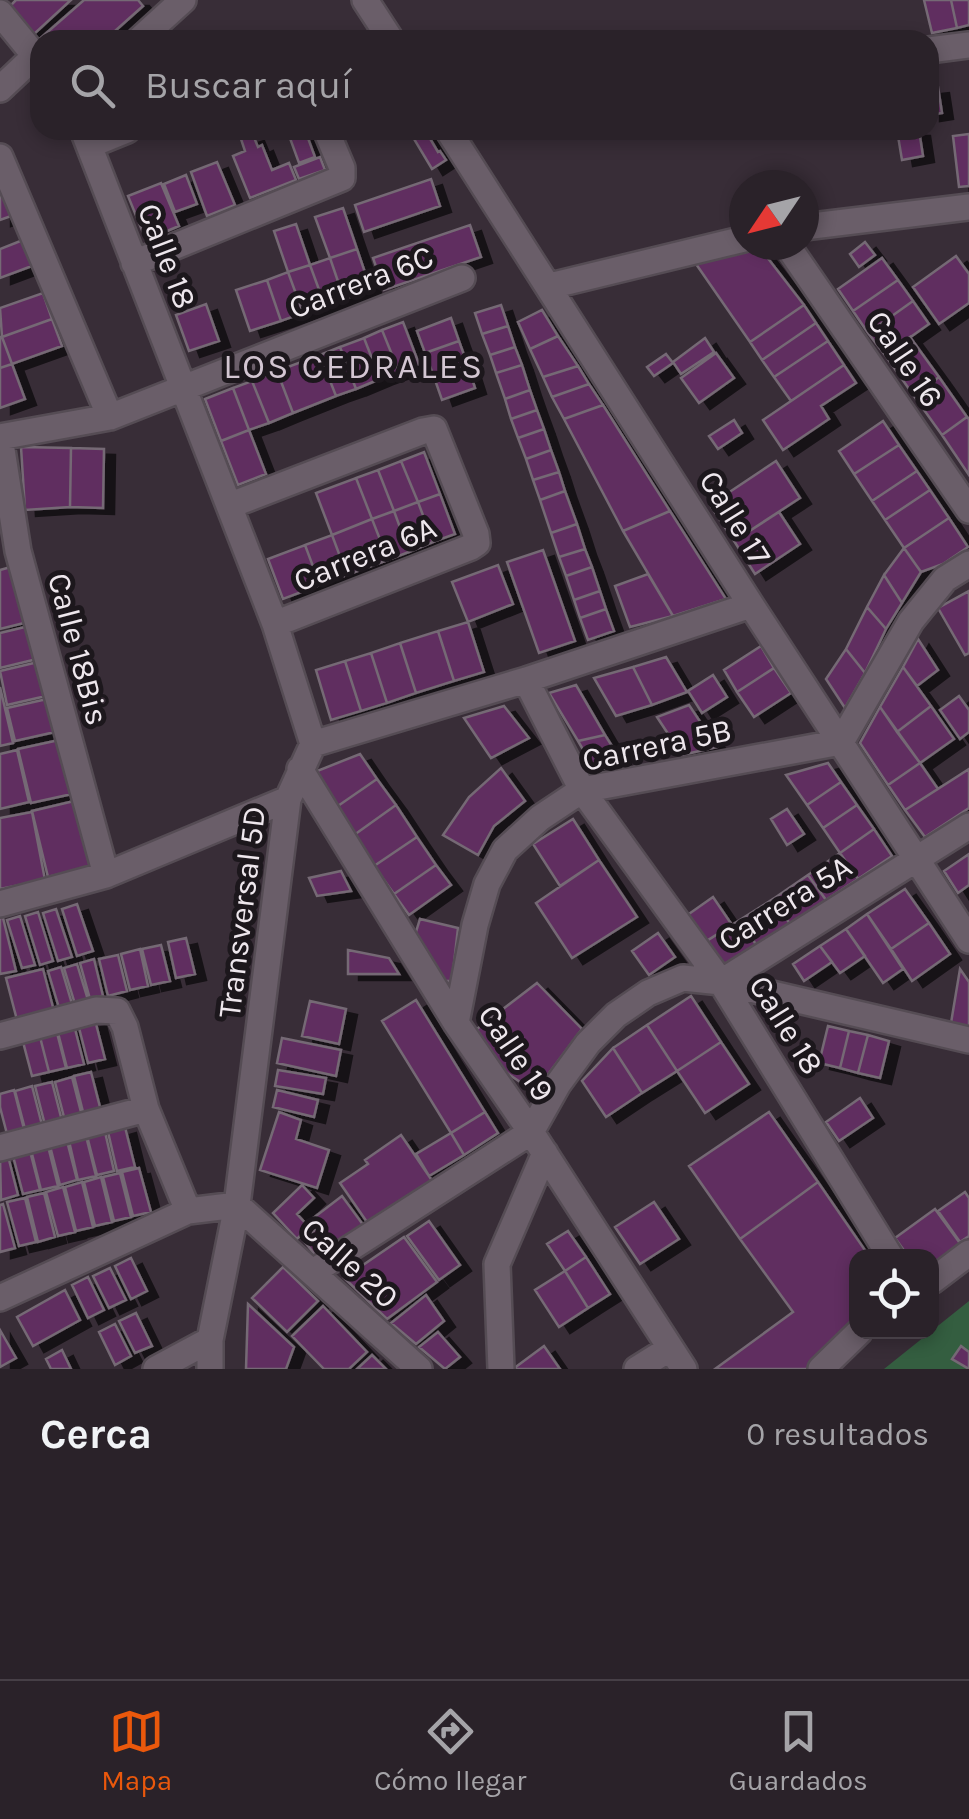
<!DOCTYPE html>
<html lang="es">
<head>
<meta charset="utf-8">
<style>
  body { margin:0; font-family:Karla,sans-serif; background:#362f35; color:#f1f3f6 }
  .controls { position:absolute; right:30px; bottom:30px; display:grid; overflow:hidden; border-radius:20px; box-shadow:0 5px 15px #0003 }
  .controls button { width:90px; height:90px; display:grid; place-items:center; padding:0; border:0; border-bottom:2px solid #463f46; background:#2a2229; color:#f1f3f6; font:50px sans-serif }
  .compass { position:absolute; left:729px; top:170px; width:90px; height:90px; border-radius:50%; background:#2a2229; box-shadow:0 5px 15px #0003; rotate:235deg }
  .list { margin:0; padding:0; list-style:none }
  h2 { display:flex; justify-content:space-between; align-items:center; height:130px; margin:0; padding:0 40px; font-size:42px }
  h2 small { font-size:32px; font-weight:400; color:#a5a4a8 }
  .icon { flex:none; width:55px; height:55px; fill:none; stroke:currentColor; stroke-width:2; stroke-linecap:round; stroke-linejoin:round }
  .map { position:relative; flex:none; width:969px; height:1369px; overflow:hidden }
  .search { position:absolute; background:#2a2229; box-shadow:0 5px 15px #0003; left:30px; right:30px; top:30px; height:110px; display:flex; align-items:center; gap:25px; box-sizing:border-box; padding:0 35px; border-radius:30px; color:#a5a4a8; font-size:38px }
  .sheet { height:310px; background:#2a2229 }
  nav { display:flex; justify-content:space-around; align-items:center; box-sizing:border-box; height:140px; border-top:2px solid #463f46; background:#2a2229; font-size:28px; color:#a5a4a8 }
  nav a { display:grid; justify-items:center; gap:5px }
  nav .on { color:#ea580c }
  .map>svg:first-child { display:block }
  .green { fill:#345e40 }
  .building { fill:#612f60; stroke:#756974; stroke-width:2.5; filter:url(#shadow) }
  .lines { fill:none; stroke-linecap:round; stroke-linejoin:round }
  .minor-casing { stroke:#554c54; stroke-width:30 }
  .minor { stroke:#6a5e69; stroke-width:25 }
  .labels { text-anchor:middle; dominant-baseline:central; stroke-width:10; stroke-linejoin:round; paint-order:stroke }
  .street-label { font-size:32px; fill:#eee7ed; stroke:#1c171c }
  .neighbourhood-label { font-size:35px; letter-spacing:2.5px; fill:#d3c6d2; stroke:#1c171c }
</style>
</head>
<body>
<div class="map">
<svg width="969" height="1369" viewBox="0 0 969 1369">
  <defs>
    <filter id="shadow"><feDropShadow dx="11" dy="6" stdDeviation="0" flood-color="#0009"/></filter>
  </defs>
  <rect width="100%" height="100%" fill="#382d37"/>
  <path class="green" d="M 969,1301 L 969,1369 L 884,1369 Z"/>
  <path class="building" d="M 16,0 L 71,0 L 33,35 L 8,8 Z
    M 84,0 L 138,0 L 143,6 L 105,40 L 40,40 L 40,46 L 36,42 Z
    M 924,0 L 951,0 L 957,28 L 932,33 Z
    M 951,0 L 969,0 L 969,25 L 957,28 Z
    M 938,87 L 942,113 L 929,115 L 929,88 Z
    M 287,130 L 305,130 L 315,157 L 299,163 Z
    M 417,130 L 425,130 L 438,152 L 440,151 L 446,160 L 432,169 L 411,134 Z
    M 897,130 L 919,130 L 923,156 L 902,160 Z
    M 969,134 L 969,186 L 959,187 L 953,136 Z
    M 253,135 L 258,147 L 262,145 L 272,170 L 289,163 L 296,180 L 250,198 L 233,156 L 245,151 L 241,139 Z
    M 320,157 L 325,170 L 299,179 L 294,167 Z
    M 217,162 L 235,205 L 207,216 L 191,172 Z
    M 186,175 L 197,204 L 175,212 L 164,184 Z
    M 431,179 L 440,206 L 364,232 L 355,205 Z
    M 161,183 L 179,226 L 146,240 L 128,196 Z
    M 5,190 L 14,215 L 0,220 L 0,192 Z
    M 343,208 L 357,249 L 330,258 L 315,217 Z
    M 296,224 L 310,265 L 288,272 L 274,231 Z
    M 470,225 L 481,257 L 384,290 L 373,258 Z
    M 23,240 L 32,266 L 0,278 L 0,249 Z
    M 865,242 L 875,255 L 859,267 L 850,254 Z
    M 760,248 L 804,305 L 750,342 L 696,264 Z
    M 357,249 L 371,290 L 344,299 L 330,258 Z
    M 956,256 L 969,274 L 969,303 L 939,324 L 913,287 Z
    M 330,258 L 344,299 L 325,306 L 310,265 Z
    M 882,258 L 898,280 L 853,311 L 838,289 Z
    M 310,265 L 325,306 L 303,313 L 288,272 Z
    M 288,272 L 303,313 L 281,321 L 267,280 Z
    M 267,280 L 281,321 L 250,331 L 236,290 Z
    M 898,280 L 913,301 L 868,333 L 853,311 Z
    M 43,293 L 52,319 L 2,337 L 0,308 Z
    M 913,301 L 929,324 L 885,355 L 868,333 Z
    M 206,304 L 219,341 L 189,351 L 176,315 Z
    M 501,305 L 508,326 L 482,334 L 475,313 Z
    M 804,305 L 816,323 L 762,360 L 750,342 Z
    M 542,310 L 558,336 L 530,349 L 518,322 Z
    M 451,318 L 459,341 L 425,353 L 417,331 Z
    M 52,319 L 62,346 L 12,364 L 2,337 Z
    M 403,322 L 419,364 L 399,372 L 382,330 Z
    M 816,323 L 828,341 L 774,377 L 762,360 Z
    M 508,326 L 515,347 L 490,355 L 482,334 Z
    M 382,330 L 399,372 L 380,379 L 364,338 Z
    M 558,336 L 578,366 L 543,377 L 530,349 Z
    M 0,337 L 2,337 L 12,364 L 0,368 Z
    M 910,337 L 939,377 L 914,396 L 885,355 Z
    M 364,338 L 380,379 L 356,389 L 340,347 Z
    M 705,338 L 714,352 L 681,374 L 673,362 Z
    M 459,341 L 468,366 L 434,377 L 425,353 Z
    M 828,341 L 844,365 L 791,401 L 774,377 Z
    M 340,347 L 356,389 L 336,396 L 320,355 Z
    M 515,347 L 522,365 L 496,373 L 490,355 Z
    M 716,353 L 734,378 L 699,403 L 681,378 Z
    M 666,354 L 673,363 L 654,376 L 647,367 Z
    M 320,355 L 336,396 L 293,413 L 277,371 Z
    M 12,364 L 25,399 L 0,408 L 0,368 Z
    M 522,365 L 530,390 L 505,399 L 496,373 Z
    M 844,365 L 856,383 L 821,406 L 829,419 L 783,450 L 763,420 Z
    M 468,366 L 475,388 L 442,400 L 434,377 Z
    M 578,366 L 589,384 L 552,397 L 543,377 Z
    M 277,371 L 293,413 L 269,423 L 252,381 Z
    M 939,377 L 967,417 L 942,435 L 914,396 Z
    M 252,381 L 269,423 L 249,430 L 233,388 Z
    M 589,384 L 603,405 L 564,419 L 552,397 Z
    M 233,388 L 249,430 L 221,441 L 205,399 Z
    M 530,390 L 537,410 L 511,419 L 505,399 Z
    M 603,405 L 670,511 L 623,531 L 564,419 Z
    M 537,410 L 544,429 L 518,438 L 511,419 Z
    M 967,417 L 969,419 L 969,475 L 942,435 Z
    M 734,420 L 742,433 L 718,449 L 709,436 Z
    M 883,421 L 899,445 L 854,474 L 839,451 Z
    M 544,429 L 551,450 L 526,459 L 518,438 Z
    M 249,430 L 266,474 L 238,485 L 221,441 Z
    M 899,445 L 917,471 L 872,501 L 854,474 Z
    M 21,447 L 71,448 L 70,507 L 25,510 Z
    M 71,448 L 104,449 L 103,508 L 70,507 Z
    M 551,450 L 559,472 L 533,480 L 526,459 Z
    M 424,452 L 440,494 L 418,502 L 401,461 Z
    M 401,461 L 418,502 L 394,511 L 378,470 Z
    M 776,461 L 800,498 L 734,541 L 710,505 Z
    M 378,470 L 394,511 L 372,519 L 356,478 Z
    M 917,471 L 930,490 L 885,520 L 872,501 Z
    M 559,472 L 565,491 L 540,500 L 533,480 Z
    M 356,478 L 372,519 L 332,535 L 316,493 Z
    M 930,490 L 949,518 L 904,548 L 885,520 Z
    M 565,491 L 577,524 L 551,533 L 540,500 Z
    M 440,494 L 455,534 L 433,542 L 418,502 Z
    M 418,502 L 433,542 L 409,552 L 394,511 Z
    M 394,511 L 409,552 L 388,560 L 372,519 Z
    M 670,511 L 726,599 L 673,616 L 623,531 Z
    M 779,512 L 800,544 L 755,574 L 734,541 Z
    M 949,518 L 968,547 L 943,564 L 921,572 L 904,548 Z
    M 372,519 L 388,560 L 347,575 L 332,535 Z
    M 577,524 L 585,549 L 559,557 L 551,533 Z
    M 332,535 L 347,575 L 320,585 L 305,545 Z
    M 305,545 L 320,585 L 283,599 L 268,559 Z
    M 904,548 L 921,572 L 902,603 L 884,575 Z
    M 585,549 L 592,567 L 566,576 L 559,557 Z
    M 543,550 L 575,641 L 539,653 L 507,562 Z
    M 498,565 L 513,604 L 468,622 L 452,582 Z
    M 14,566 L 28,622 L 0,629 L 0,570 Z
    M 592,567 L 600,591 L 574,600 L 566,576 Z
    M 648,574 L 673,616 L 630,627 L 615,586 Z
    M 884,575 L 902,603 L 886,629 L 867,607 Z
    M 600,591 L 606,609 L 580,618 L 574,600 Z
    M 969,591 L 969,653 L 965,655 L 938,608 Z
    M 867,607 L 886,629 L 865,673 L 846,649 Z
    M 606,609 L 614,631 L 588,640 L 580,618 Z
    M 468,622 L 484,672 L 454,681 L 438,631 Z
    M 29,626 L 37,659 L 0,668 L 0,633 Z
    M 438,631 L 454,681 L 416,693 L 400,643 Z
    M 918,639 L 938,670 L 917,686 L 903,667 Z
    M 400,643 L 416,693 L 387,703 L 371,653 Z
    M 761,646 L 774,668 L 737,692 L 724,670 Z
    M 846,649 L 865,673 L 845,708 L 826,679 Z
    M 371,653 L 387,703 L 361,711 L 345,661 Z
    M 666,657 L 687,692 L 652,705 L 633,667 Z
    M 345,661 L 361,711 L 331,720 L 316,670 Z
    M 38,662 L 46,696 L 7,705 L 0,671 Z
    M 633,667 L 652,705 L 616,716 L 594,678 Z
    M 903,667 L 931,706 L 897,732 L 880,707 Z
    M 774,668 L 791,693 L 754,717 L 737,692 Z
    M 713,675 L 727,697 L 702,713 L 688,691 Z
    M 576,685 L 605,735 L 578,741 L 549,693 Z
    M 0,687 L 13,743 L 0,746 Z
    M 959,696 L 969,710 L 969,732 L 960,739 L 940,710 Z
    M 47,699 L 55,732 L 15,741 L 7,708 Z
    M 689,705 L 717,747 L 682,755 L 657,717 Z
    M 504,706 L 529,738 L 491,758 L 464,718 Z
    M 931,706 L 954,739 L 920,763 L 897,732 Z
    M 880,707 L 920,763 L 888,785 L 860,743 Z
    M 605,735 L 624,765 L 595,770 L 578,741 Z
    M 59,740 L 72,794 L 31,803 L 18,749 Z
    M 17,750 L 29,802 L 0,809 L 0,754 Z
    M 360,754 L 377,779 L 335,808 L 312,773 Z
    M 828,763 L 841,782 L 807,805 L 786,775 Z
    M 920,763 L 938,789 L 905,810 L 888,785 Z
    M 501,768 L 525,801 L 494,826 L 478,855 L 443,835 L 469,797 Z
    M 969,769 L 969,808 L 925,837 L 905,810 Z
    M 377,779 L 396,805 L 354,835 L 335,808 Z
    M 841,782 L 857,805 L 823,828 L 807,805 Z
    M 74,801 L 90,867 L 48,877 L 32,811 Z
    M 396,805 L 417,837 L 374,866 L 354,835 Z
    M 857,805 L 874,829 L 840,853 L 823,828 Z
    M 787,809 L 804,834 L 787,845 L 771,819 Z
    M 32,812 L 45,880 L 0,889 L 0,818 Z
    M 573,819 L 599,860 L 560,886 L 533,844 Z
    M 874,829 L 892,856 L 858,879 L 840,853 Z
    M 417,837 L 436,865 L 394,894 L 374,866 Z
    M 840,853 L 858,879 L 826,900 L 808,875 Z
    M 969,854 L 969,885 L 958,893 L 944,871 Z
    M 599,860 L 637,917 L 572,958 L 536,903 Z
    M 436,865 L 451,885 L 409,915 L 394,894 Z
    M 341,871 L 351,891 L 317,896 L 309,878 Z
    M 808,875 L 826,900 L 790,924 L 773,899 Z
    M 905,889 L 929,923 L 891,949 L 867,914 Z
    M 713,897 L 732,925 L 705,942 L 686,916 Z
    M 773,899 L 790,924 L 757,946 L 740,920 Z
    M 77,904 L 93,951 L 77,956 L 62,909 Z
    M 56,909 L 72,957 L 58,961 L 43,913 Z
    M 38,912 L 53,961 L 40,965 L 25,916 Z
    M 867,914 L 903,969 L 883,983 L 846,929 Z
    M 20,916 L 35,965 L 22,968 L 7,920 Z
    M 0,918 L 3,918 L 16,971 L 0,974 Z
    M 420,919 L 458,928 L 452,981 L 445,981 L 415,935 Z
    M 740,920 L 757,946 L 728,964 L 719,964 L 705,942 Z
    M 929,923 L 950,954 L 912,981 L 891,949 Z
    M 846,929 L 865,956 L 840,973 L 820,946 Z
    M 658,933 L 675,957 L 649,975 L 632,951 Z
    M 186,938 L 195,974 L 176,978 L 168,942 Z
    M 161,945 L 170,981 L 151,985 L 142,949 Z
    M 820,946 L 832,962 L 804,981 L 793,964 Z
    M 140,949 L 148,986 L 130,990 L 121,954 Z
    M 348,950 L 389,958 L 399,974 L 348,974 Z
    M 118,955 L 127,991 L 108,996 L 99,959 Z
    M 94,959 L 103,996 L 90,999 L 80,963 Z
    M 77,964 L 88,1000 L 75,1004 L 64,968 Z
    M 61,967 L 72,1004 L 59,1008 L 48,971 Z
    M 43,969 L 54,1011 L 17,1020 L 6,978 Z
    M 960,969 L 969,982 L 969,1028 L 951,1023 Z
    M 537,983 L 582,1029 L 535,1092 L 501,1069 L 473,1032 Z
    M 691,996 L 721,1042 L 677,1071 L 647,1025 Z
    M 416,1000 L 485,1112 L 451,1133 L 382,1021 Z
    M 310,1001 L 346,1009 L 339,1044 L 302,1036 Z
    M 95,1020 L 105,1059 L 88,1063 L 78,1024 Z
    M 74,1025 L 84,1064 L 67,1068 L 57,1029 Z
    M 647,1025 L 677,1071 L 642,1093 L 613,1048 Z
    M 828,1026 L 849,1031 L 840,1068 L 819,1063 Z
    M 56,1029 L 66,1068 L 49,1072 L 39,1033 Z
    M 849,1031 L 868,1035 L 858,1073 L 840,1068 Z
    M 39,1033 L 49,1072 L 32,1076 L 22,1038 Z
    M 868,1035 L 889,1041 L 880,1078 L 858,1073 Z
    M 282,1038 L 341,1050 L 336,1076 L 277,1063 Z
    M 721,1042 L 749,1084 L 705,1113 L 677,1071 Z
    M 613,1048 L 642,1093 L 606,1117 L 582,1081 Z
    M 278,1070 L 326,1078 L 323,1094 L 275,1086 Z
    M 91,1072 L 101,1111 L 84,1116 L 74,1076 Z
    M 72,1077 L 82,1116 L 65,1121 L 55,1082 Z
    M 52,1082 L 62,1121 L 45,1125 L 35,1086 Z
    M 32,1086 L 42,1125 L 25,1129 L 15,1091 Z
    M 14,1090 L 24,1129 L 7,1134 L 0,1107 L 0,1094 Z
    M 277,1090 L 318,1100 L 314,1117 L 273,1107 Z
    M 860,1098 L 873,1118 L 839,1141 L 826,1122 Z
    M 279,1112 L 301,1120 L 296,1139 L 329,1150 L 317,1188 L 260,1170 Z
    M 485,1112 L 498,1133 L 464,1155 L 451,1133 Z
    M 769,1112 L 818,1182 L 740,1239 L 689,1166 Z
    M 125,1127 L 135,1167 L 117,1171 L 108,1132 Z
    M 105,1132 L 114,1171 L 97,1175 L 87,1136 Z
    M 451,1133 L 464,1155 L 429,1176 L 416,1154 Z
    M 401,1135 L 433,1182 L 369,1225 L 340,1183 L 368,1164 L 365,1160 Z
    M 86,1136 L 96,1176 L 78,1180 L 69,1141 Z
    M 67,1141 L 77,1180 L 60,1185 L 50,1146 Z
    M 48,1146 L 58,1186 L 41,1190 L 31,1150 Z
    M 30,1151 L 40,1190 L 23,1194 L 13,1156 Z
    M 8,1156 L 18,1195 L 1,1200 L 0,1158 Z
    M 139,1168 L 151,1212 L 133,1216 L 122,1172 Z
    M 120,1173 L 131,1217 L 114,1221 L 103,1177 Z
    M 101,1177 L 112,1222 L 95,1226 L 84,1182 Z
    M 82,1182 L 93,1227 L 76,1231 L 65,1187 Z
    M 818,1182 L 869,1256 L 856,1256 L 856,1330 L 813,1369 L 715,1369 L 793,1312 L 740,1239 Z
    M 302,1185 L 314,1198 L 297,1214 L 309,1227 L 297,1239 L 273,1213 Z
    M 63,1187 L 75,1232 L 58,1236 L 46,1192 Z
    M 965,1192 L 969,1198 L 969,1236 L 960,1242 L 938,1211 Z
    M 44,1193 L 55,1237 L 38,1242 L 27,1197 Z
    M 342,1196 L 364,1226 L 317,1257 L 304,1241 L 315,1230 L 312,1219 Z
    M 25,1198 L 36,1242 L 19,1246 L 7,1202 Z
    M 654,1202 L 679,1239 L 640,1264 L 615,1227 Z
    M 3,1204 L 15,1248 L 0,1252 L 0,1205 Z
    M 935,1209 L 962,1246 L 932,1268 L 932,1256 L 908,1256 L 895,1238 Z
    M 429,1221 L 460,1265 L 439,1280 L 407,1236 Z
    M 568,1231 L 586,1257 L 565,1271 L 547,1244 Z
    M 404,1237 L 437,1282 L 387,1319 L 344,1278 Z
    M 586,1257 L 610,1294 L 588,1308 L 565,1271 Z
    M 131,1258 L 147,1291 L 131,1299 L 115,1266 Z
    M 283,1267 L 318,1301 L 287,1332 L 252,1298 Z
    M 110,1268 L 126,1300 L 109,1308 L 93,1276 Z
    M 565,1271 L 588,1308 L 559,1327 L 535,1290 Z
    M 88,1277 L 104,1310 L 88,1318 L 72,1285 Z
    M 65,1290 L 80,1320 L 33,1346 L 17,1317 Z
    M 426,1295 L 444,1321 L 416,1344 L 391,1323 Z
    M 248,1304 L 294,1347 L 286,1369 L 246,1369 Z
    M 323,1306 L 367,1352 L 349,1369 L 324,1369 L 292,1336 Z
    M 136,1313 L 152,1346 L 135,1353 L 119,1321 Z
    M 115,1324 L 131,1356 L 115,1365 L 99,1332 Z
    M 0,1330 L 16,1358 L 0,1367 Z
    M 438,1332 L 460,1357 L 445,1369 L 419,1347 Z
    M 544,1346 L 560,1369 L 513,1369 Z
    M 961,1346 L 969,1352 L 969,1369 L 952,1359 Z
    M 62,1350 L 71,1369 L 51,1369 L 46,1359 Z
    M 372,1355 L 386,1369 L 357,1369 Z"/>
  <g class="lines">
    <defs>
      <path id="minor" d="M 365,0 L 391,40
        M 0,13 L 40,62
        M 139,40 L 183,0
        M 929,50 L 969,45
        M 0,89 L 35,56
        M 83,130 L 275,624 L 313,744
        M 448,130 L 751,605 L 969,940
        M 90,145 L 127,130
        M 0,157 L 110,417
        M 804,227 L 969,207
        M 787,245 L 969,510
        M 134,263 L 342,178 L 342,168 L 326,130
        M 550,286 L 744,239
        M 231,505 L 423,431 L 434,429 L 476,534 L 477,543 L 471,547 L 275,624
        M 526,680 L 582,790 L 721,982 L 890,1256
        M 300,769 L 456,1023 L 531,1132 L 684,1369
        M 106,875 L 18,551 L 0,437 L 110,417 L 462,278
        M 0,904 L 106,875 L 288,799
        M 721,982 L 969,826
        M 456,1023 L 475,925 L 487,884 L 505,850 L 540,818 L 582,790 L 841,742 L 911,621 L 945,579 L 969,564
        M 0,1036 L 96,1010 L 117,1011 L 125,1027 L 146,1109 L 188,1211
        M 0,1148 L 146,1109
        M 313,1272 L 531,1132 L 558,1084 L 588,1043 L 616,1015 L 648,993 L 683,978 L 721,982 L 969,1040
        M 932,1281 L 969,1253
        M 0,1298 L 188,1211 L 237,1205 L 419,1369
        M 156,1369 L 210,1340
        M 210,1369 L 210,1340 L 237,1205 L 288,799 L 313,744 L 526,680 L 751,605
        M 501,1369 L 497,1264 L 545,1153
        M 637,1369 L 669,1349
        M 821,1369 L 859,1332"/>
    </defs>
    <use href="#minor" class="minor-casing"/>
    <use href="#minor" class="minor"/>
  </g>
  <g class="labels">
    <g class="street-label">
      <text transform="translate(167 256) rotate(69)">Calle 18</text>
      <text transform="translate(361 282) rotate(-21)">Carrera 6C</text>
      <text transform="translate(905 359) rotate(56)">Calle 16</text>
      <text transform="translate(735 518) rotate(58)">Calle 17</text>
      <text transform="translate(365 554) rotate(-22)">Carrera 6A</text>
      <text transform="translate(78 649) rotate(75)">Calle 18Bis</text>
      <text transform="translate(657 745) rotate(-12)">Carrera 5B</text>
      <text transform="translate(785 903) rotate(-32)">Carrera 5A</text>
      <text transform="translate(242 912) rotate(-83)">Transversal 5D</text>
      <text transform="translate(786 1025) rotate(58)">Calle 18</text>
      <text transform="translate(516 1053) rotate(56)">Calle 19</text>
      <text transform="translate(350 1263) rotate(42)">Calle 20</text>
    </g>
    <g class="neighbourhood-label">
      <text x="354" y="366">LOS CEDRALES</text>
    </g>
  </g>
</svg>
<div class="controls">
<button><svg class="icon" aria-label="locate" viewBox="0 0 24 24"><circle cx="12" cy="12" r="6"/><path d="M12 2v4M12 18v4M2 12h4M18 12h4"/></svg></button>
</div>
<svg class="compass" viewBox="-18 -18 36 36"><path d="M0-13l5 13h-10z" fill="#e53935"/><path d="M0 13l5-13h-10z" fill="#a5a4a8"/></svg>
<div class="search"><svg class="icon" aria-label="search" viewBox="0 0 24 24"><circle cx="10" cy="10" r="6"/><path d="M15 15l6 6"/></svg>Buscar aquí</div>
</div>
<section class="sheet">
<h2>Cerca<small>0 resultados</small></h2>
<ul class="list">
</ul>
</section>
<nav>
<a class="on"><svg class="icon" aria-label="map" viewBox="0 0 24 24"><path d="M3 6l6-2 6 2 6-2v14l-6 2-6-2-6 2zM9 4v14M15 6v14"/></svg>Mapa</a>
<a><svg class="icon" aria-label="directions" viewBox="0 0 24 24"><path d="M12 3l9 9-9 9-9-9zM9 14v-3h6M13 9l2 2-2 2"/></svg>Cómo llegar</a>
<a><svg class="icon" aria-label="saved" viewBox="0 0 24 24"><path d="M7 4h10v16l-5-4-5 4z"/></svg>Guardados</a>
</nav>
</body>
</html>
